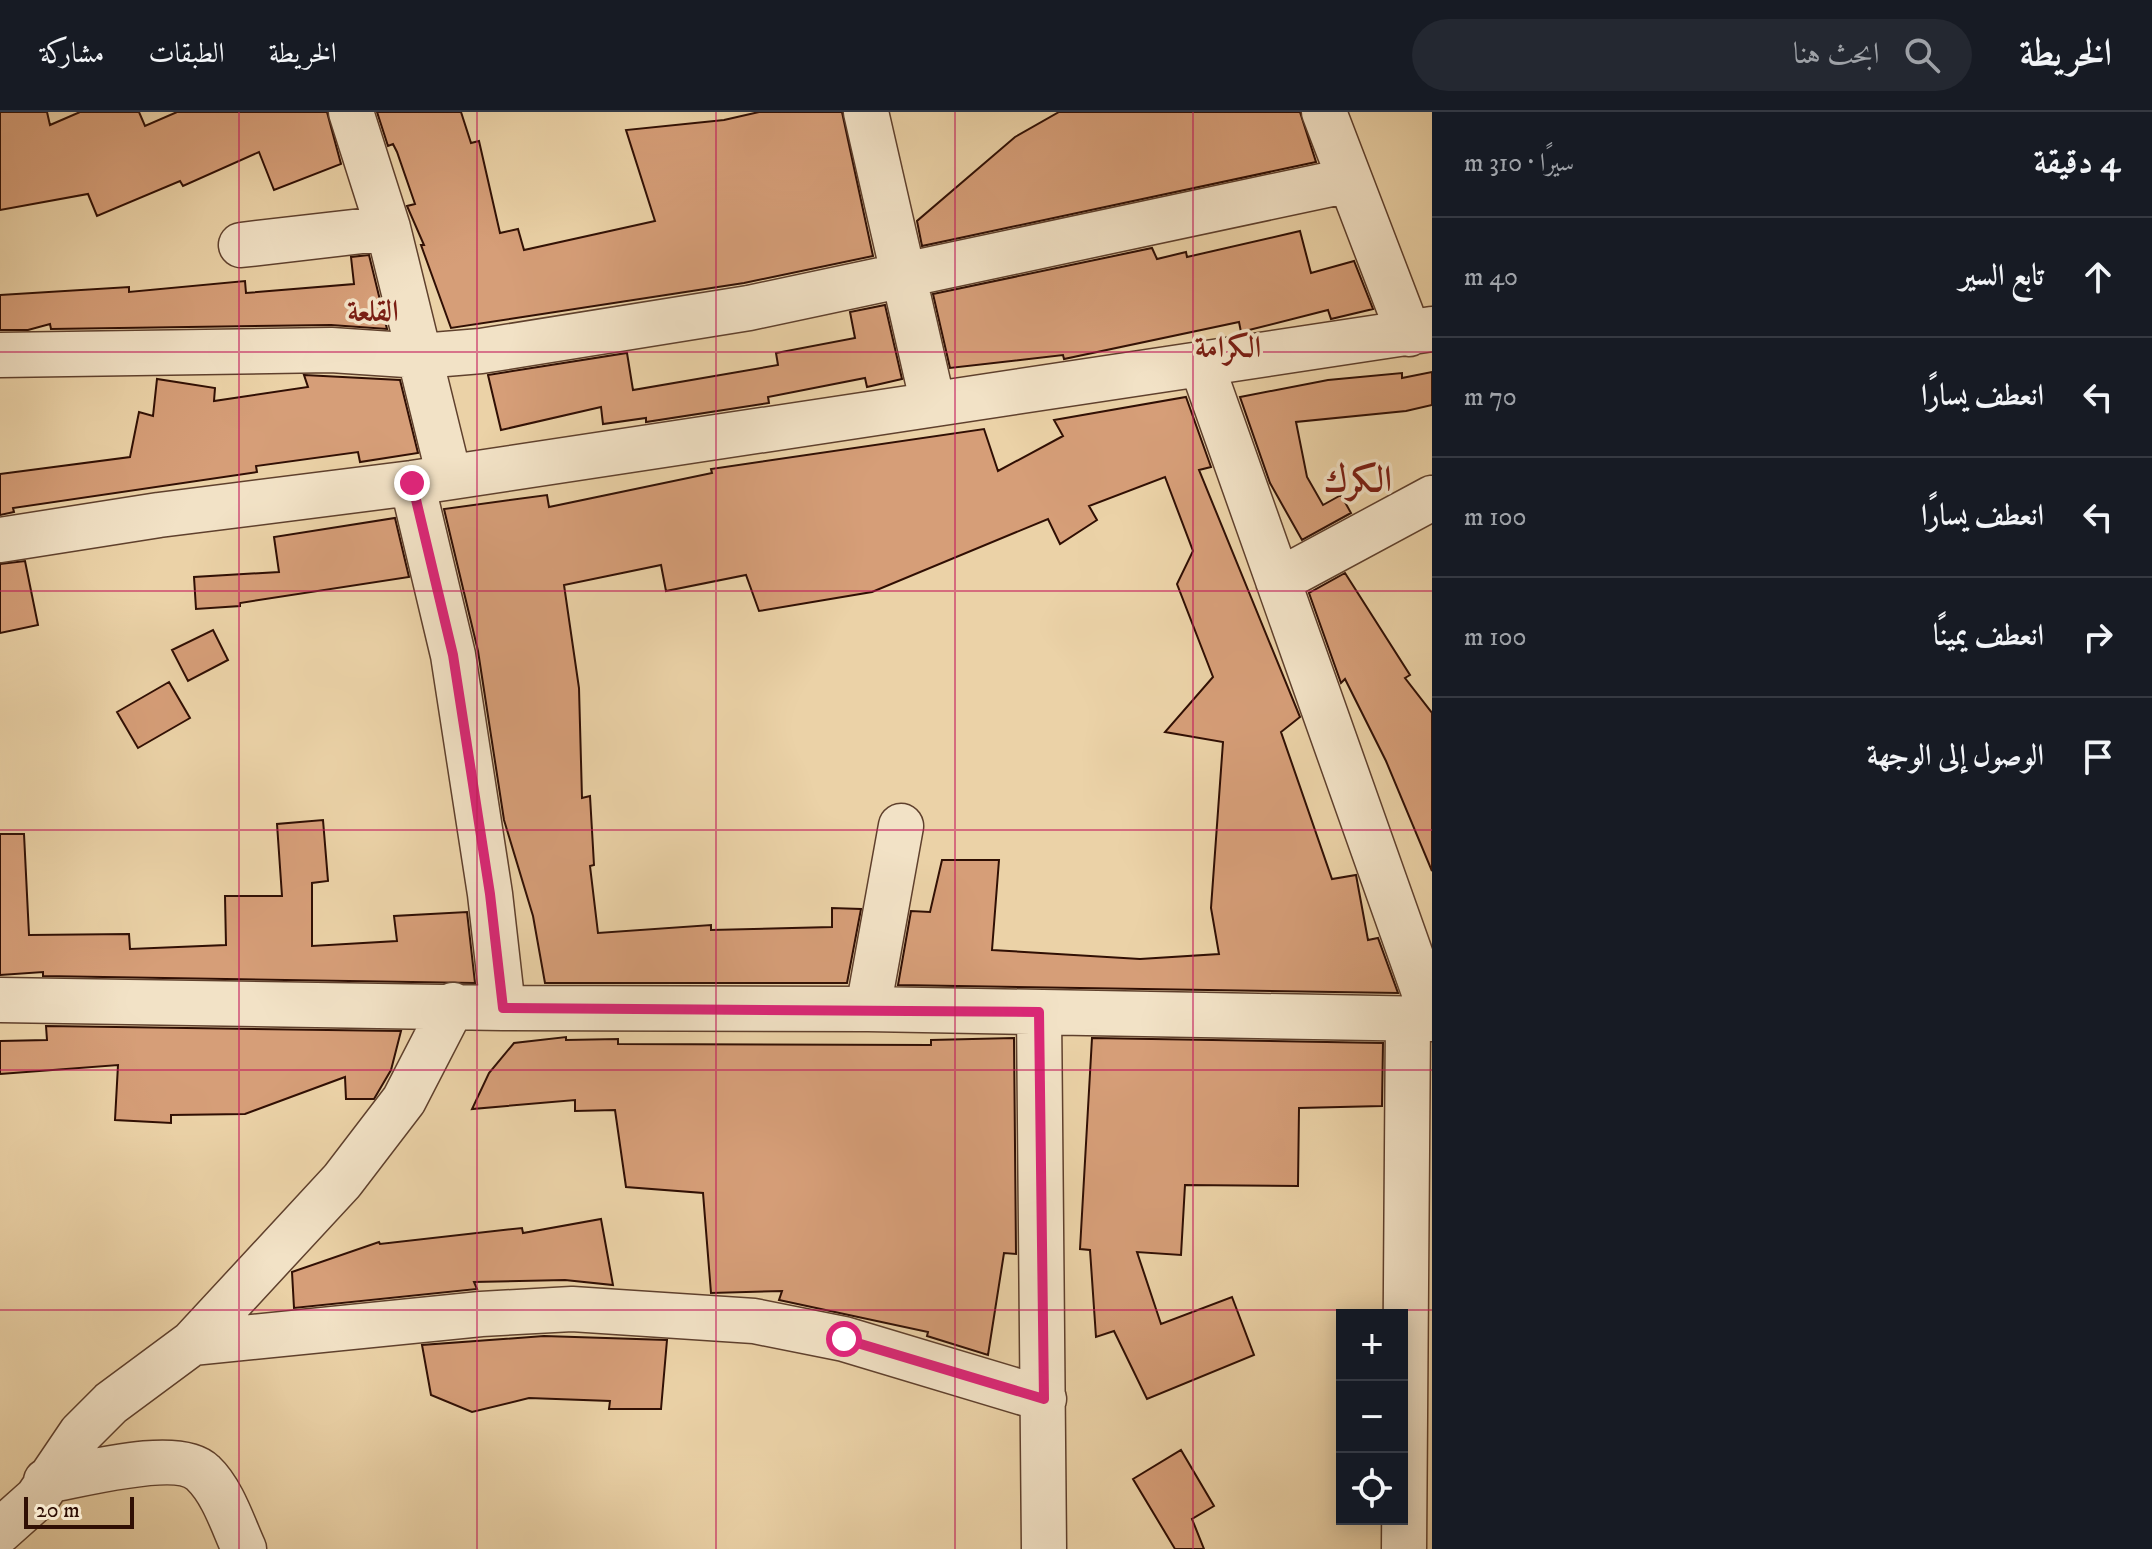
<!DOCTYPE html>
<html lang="ar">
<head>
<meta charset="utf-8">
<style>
  body { margin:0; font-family:"IM FELL DW Pica",Amiri,serif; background:#242831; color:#f1f3f6; direction:rtl }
  .controls { position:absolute; right:24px; bottom:24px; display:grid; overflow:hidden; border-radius:0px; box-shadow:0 4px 20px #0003 }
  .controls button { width:72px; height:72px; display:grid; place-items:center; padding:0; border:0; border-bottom:2px solid #363941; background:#171b24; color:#f1f3f6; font:40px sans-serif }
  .scale { position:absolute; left:24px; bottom:20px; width:110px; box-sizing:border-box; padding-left:8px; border:4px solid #300f04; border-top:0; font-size:22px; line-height:28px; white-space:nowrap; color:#300f04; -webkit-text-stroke:6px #f2e2c6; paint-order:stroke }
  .stop { position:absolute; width:24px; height:24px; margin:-18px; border:6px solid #db2777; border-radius:50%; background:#fff }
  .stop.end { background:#db2777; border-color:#fff; box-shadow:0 2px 8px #0008 }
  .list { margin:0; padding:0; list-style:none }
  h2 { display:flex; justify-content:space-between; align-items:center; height:104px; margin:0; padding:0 32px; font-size:34px }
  h2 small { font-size:26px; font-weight:400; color:#9ea1a6 }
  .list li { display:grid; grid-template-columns:52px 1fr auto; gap:24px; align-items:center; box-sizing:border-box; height:120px; padding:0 32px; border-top:2px solid #363941 }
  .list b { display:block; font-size:30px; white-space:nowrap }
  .list em { font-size:26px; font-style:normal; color:#9ea1a6 }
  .icon { flex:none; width:44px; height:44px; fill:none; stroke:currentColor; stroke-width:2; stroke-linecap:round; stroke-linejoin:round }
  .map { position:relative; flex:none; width:1432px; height:1437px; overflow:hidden; direction:ltr }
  header { display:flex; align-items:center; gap:48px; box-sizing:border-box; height:112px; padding:0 40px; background:#171b24; border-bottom:2px solid #363941 }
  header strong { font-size:38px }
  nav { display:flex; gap:44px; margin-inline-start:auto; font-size:28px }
  .search { width:560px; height:72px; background:#242831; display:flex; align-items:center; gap:20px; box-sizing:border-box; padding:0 28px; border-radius:44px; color:#9ea1a6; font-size:30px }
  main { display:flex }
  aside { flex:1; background:#171b24 }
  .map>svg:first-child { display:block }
  .building { fill:#d69e78; stroke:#300f04; stroke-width:2 }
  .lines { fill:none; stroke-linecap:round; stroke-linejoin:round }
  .minor-casing { stroke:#5f402d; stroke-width:47 }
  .minor { stroke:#f2e2c6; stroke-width:44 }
  .route { stroke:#db2777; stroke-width:10 }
  .grid { fill:none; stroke:#c2185b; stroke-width:2; stroke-opacity:0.55 }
  .labels { text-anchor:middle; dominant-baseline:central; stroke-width:7; stroke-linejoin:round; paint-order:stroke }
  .neighbourhood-label { font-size:30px; font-weight:bold; fill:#7a1f14; stroke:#f2e2c6 }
  .district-label { font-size:36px; font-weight:bold; fill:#7a1f14; stroke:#f2e2c6 }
</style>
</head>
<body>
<header>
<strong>الخريطة</strong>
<div class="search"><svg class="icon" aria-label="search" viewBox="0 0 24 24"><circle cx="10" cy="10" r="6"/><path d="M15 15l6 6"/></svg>ابحث هنا</div>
<nav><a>الخريطة</a><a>الطبقات</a><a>مشاركة</a></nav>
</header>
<main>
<aside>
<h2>4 دقيقة<small>سيرًا · 310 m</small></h2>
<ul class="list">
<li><svg class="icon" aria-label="ahead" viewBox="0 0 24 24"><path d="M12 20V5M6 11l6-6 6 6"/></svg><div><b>تابع السير</b></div><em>40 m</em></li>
<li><svg class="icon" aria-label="left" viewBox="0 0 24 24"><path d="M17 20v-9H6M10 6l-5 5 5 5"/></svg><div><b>انعطف يسارًا</b></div><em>70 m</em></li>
<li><svg class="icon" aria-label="left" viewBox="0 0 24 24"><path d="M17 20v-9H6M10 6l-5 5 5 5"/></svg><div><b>انعطف يسارًا</b></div><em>100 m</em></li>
<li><svg class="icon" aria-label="right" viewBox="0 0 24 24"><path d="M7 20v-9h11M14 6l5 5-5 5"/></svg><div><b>انعطف يمينًا</b></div><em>100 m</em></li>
<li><svg class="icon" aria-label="arrive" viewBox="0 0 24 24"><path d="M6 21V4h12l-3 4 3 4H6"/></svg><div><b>الوصول إلى الوجهة</b></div></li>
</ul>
</aside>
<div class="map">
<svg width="1432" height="1437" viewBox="0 0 1432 1437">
  <rect width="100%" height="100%" fill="#ebd2a7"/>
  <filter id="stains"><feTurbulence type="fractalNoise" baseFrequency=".0025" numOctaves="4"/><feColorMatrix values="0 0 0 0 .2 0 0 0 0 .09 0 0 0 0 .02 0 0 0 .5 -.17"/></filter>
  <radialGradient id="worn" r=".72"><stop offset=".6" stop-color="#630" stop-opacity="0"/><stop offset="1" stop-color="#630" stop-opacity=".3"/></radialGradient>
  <path class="building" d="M 0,0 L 47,0 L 50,13 L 80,0 L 139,0 L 145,14 L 177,0 L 327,0 L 341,52 L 274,78 L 259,40 L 183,74 L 180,69 L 97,104 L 88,82 L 0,98 Z
    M 377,0 L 461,0 L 471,31 L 479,29 L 500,121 L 518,117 L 524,138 L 655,109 L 626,18 L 724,8 L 759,0 L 842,0 L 873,144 L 744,171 L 451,216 L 421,133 L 424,133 L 407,94 L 415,92 L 397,40 L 393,32 L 388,34 Z
    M 1059,0 L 1300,0 L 1316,50 L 922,134 L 917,109 L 1015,25 Z
    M 1300,119 L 1311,161 L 1354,149 L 1373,197 L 1331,207 L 1328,198 L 1241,220 L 1239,210 L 1064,247 L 1063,243 L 950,256 L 933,182 L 1152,136 L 1157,147 L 1186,140 L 1187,145 Z
    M 369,143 L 387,217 L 331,213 L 51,217 L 50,212 L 28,218 L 0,218 L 0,183 L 129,175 L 129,180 L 245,169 L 246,181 L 354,172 L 351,145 Z
    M 885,193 L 902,267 L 867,275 L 865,266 L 768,285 L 769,291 L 646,310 L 646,306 L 603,312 L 601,295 L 501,318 L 488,263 L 627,241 L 633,278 L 778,253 L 776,241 L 855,226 L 850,200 Z
    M 1432,260 L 1432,293 L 1406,299 L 1296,310 L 1307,365 L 1323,393 L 1341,383 L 1351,401 L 1302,428 L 1270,371 L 1240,285 L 1328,268 L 1402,261 L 1402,266 Z
    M 304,263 L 400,268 L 418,341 L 360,350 L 358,340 L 256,354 L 257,360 L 13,396 L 14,400 L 0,403 L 0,362 L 130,345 L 139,300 L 153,304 L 157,267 L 215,276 L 214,289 L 308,275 Z
    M 1186,285 L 1211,355 L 1199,358 L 1300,605 L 1281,620 L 1332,767 L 1356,763 L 1368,828 L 1378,826 L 1398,881 L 898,873 L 911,799 L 930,800 L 942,748 L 999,748 L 992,838 L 1140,847 L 1219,842 L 1211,796 L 1223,630 L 1165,620 L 1213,565 L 1177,472 L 1193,439 L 1165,365 L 1089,394 L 1097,408 L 1060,432 L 1048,407 L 872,480 L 759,499 L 746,463 L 666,479 L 661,453 L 564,473 L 579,576 L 582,686 L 590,684 L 594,753 L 590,754 L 598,821 L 711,813 L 711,818 L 832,815 L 832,796 L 861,797 L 847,871 L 545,871 L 533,804 L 504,708 L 478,539 L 444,397 L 547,383 L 549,395 L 712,361 L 711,357 L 984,317 L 998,359 L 1063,324 L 1054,308 Z
    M 395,406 L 409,465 L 240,491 L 240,494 L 196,497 L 194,465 L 279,460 L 274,425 Z
    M 25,449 L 38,513 L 0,521 L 0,452 Z
    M 1345,461 L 1410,563 L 1405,566 L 1432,601 L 1432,759 L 1386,649 L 1345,567 L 1341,571 L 1309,481 Z
    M 213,518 L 228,548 L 188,569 L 172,538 Z
    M 169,570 L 190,606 L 138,636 L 117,600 Z
    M 323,708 L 328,769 L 312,771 L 312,834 L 397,829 L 394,804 L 467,800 L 475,871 L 43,864 L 43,860 L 0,863 L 0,722 L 24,722 L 29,823 L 129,822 L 130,837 L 226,833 L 225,784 L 282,784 L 277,712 Z
    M 46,914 L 401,919 L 391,958 L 374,987 L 346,987 L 345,965 L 245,1002 L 171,1003 L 171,1011 L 115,1008 L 118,953 L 0,962 L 0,929 L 47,928 Z
    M 566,925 L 566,928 L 618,927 L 618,932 L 931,933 L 931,928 L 1014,926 L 1016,1142 L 1004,1141 L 988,1243 L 927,1224 L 928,1220 L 779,1188 L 782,1179 L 711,1181 L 703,1081 L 626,1075 L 615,998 L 575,999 L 575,988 L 472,997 L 489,961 L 514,931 Z
    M 1092,926 L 1383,931 L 1382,994 L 1299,996 L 1298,1074 L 1185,1073 L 1181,1143 L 1137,1140 L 1161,1212 L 1232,1185 L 1254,1243 L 1147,1287 L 1114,1219 L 1096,1225 L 1090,1138 L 1080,1137 Z
    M 601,1107 L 613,1173 L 565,1168 L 474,1170 L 477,1177 L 294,1196 L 292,1160 L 379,1130 L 380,1132 L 522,1116 L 523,1121 Z
    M 544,1224 L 667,1228 L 661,1297 L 609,1297 L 610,1289 L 529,1286 L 472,1300 L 431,1283 L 422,1233 Z
    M 1181,1338 L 1214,1394 L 1192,1407 L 1204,1437 L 1175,1437 L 1133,1367 Z"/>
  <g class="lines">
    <defs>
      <path id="minor" d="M 351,0 L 388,116 L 449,364
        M 866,0 L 933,292
        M 1324,0 L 1409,222
        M 241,133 L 388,116
        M 0,243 L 331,238 L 421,244 L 481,239 L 749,196 L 1350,68
        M 1202,254 L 1432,903
        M 412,371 L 453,543 L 490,782 L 503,896
        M 0,428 L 159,403 L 412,371 L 1432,217
        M 1278,469 L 1432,386
        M 0,888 L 503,896 L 868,897 L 1432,907
        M 868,897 L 901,714
        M 1039,900 L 1044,1437
        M 192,1231 L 481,1202 L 572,1197 L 754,1209 L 844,1227 L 1044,1287
        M 46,1369 C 81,1363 178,1336 203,1361 C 223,1380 233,1413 244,1437
        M 0,1419 L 37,1386 L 81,1321 L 111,1291 L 192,1231 L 342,1069 L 404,988 L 453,893
        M 1404,1437 L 1408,907"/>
    </defs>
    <use href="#minor" class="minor-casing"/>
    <use href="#minor" class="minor"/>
  </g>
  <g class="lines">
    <path class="route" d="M 412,371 L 453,543 L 490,782 L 503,896 L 1039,900 L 1044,1287 L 844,1227"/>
  </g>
  <path class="grid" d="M 239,0 L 239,1437M 477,0 L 477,1437M 716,0 L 716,1437M 955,0 L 955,1437M 1193,0 L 1193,1437M 0,240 L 1432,240M 0,479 L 1432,479M 0,718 L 1432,718M 0,958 L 1432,958M 0,1198 L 1432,1198"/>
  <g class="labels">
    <g class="neighbourhood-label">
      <text x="373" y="200">القلعة</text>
      <text x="1228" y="236">الكرامة</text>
    </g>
    <g class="district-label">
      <text x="1358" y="368">الكرك</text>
    </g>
  </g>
  <rect width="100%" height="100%" filter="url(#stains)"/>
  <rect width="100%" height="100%" fill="url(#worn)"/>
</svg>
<div class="controls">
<button>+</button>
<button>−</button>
<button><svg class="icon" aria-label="locate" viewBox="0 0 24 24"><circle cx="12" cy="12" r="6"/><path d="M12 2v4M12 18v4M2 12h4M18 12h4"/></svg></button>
</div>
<div class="scale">20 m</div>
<div class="stop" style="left:844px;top:1227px"></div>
<div class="stop end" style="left:412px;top:371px"></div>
</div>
</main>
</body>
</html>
